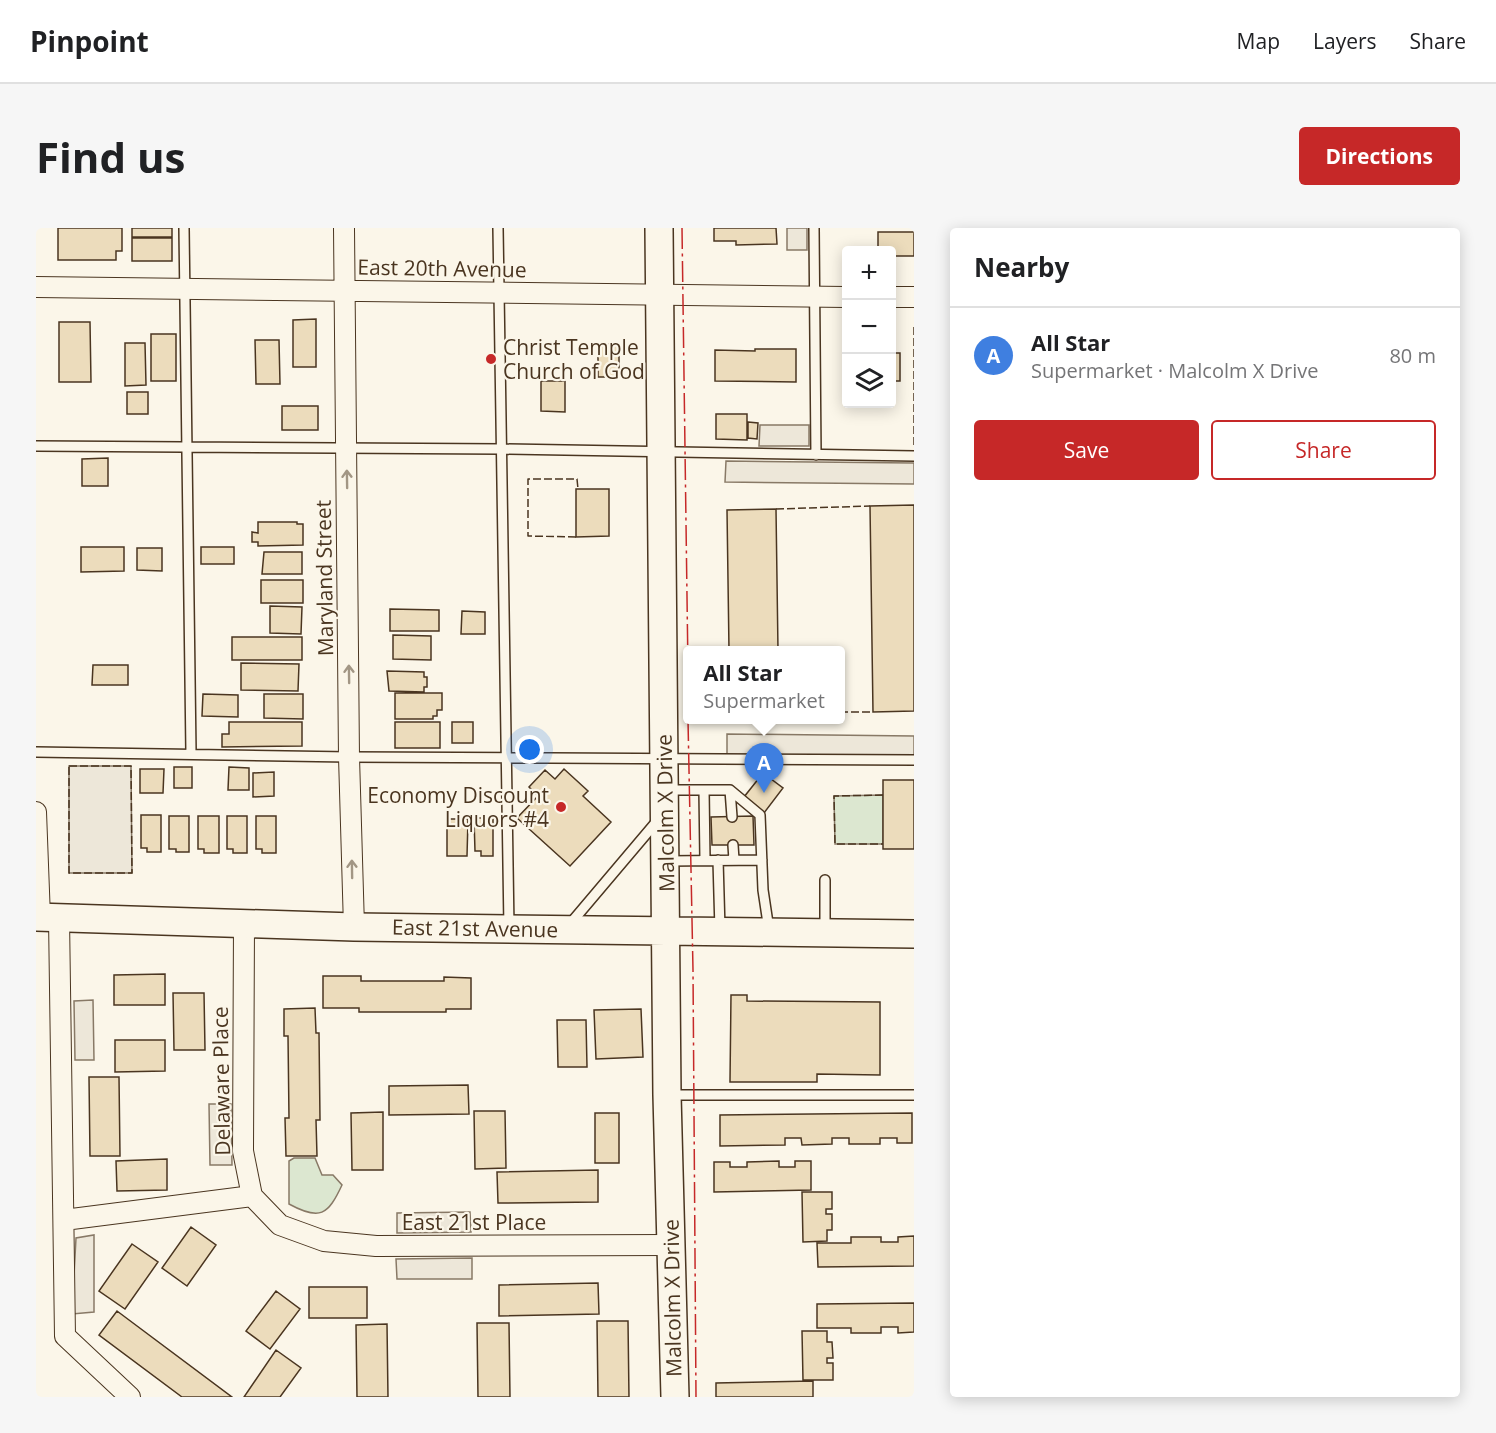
<!DOCTYPE html>
<html lang="en">
<head>
<meta charset="utf-8">
<style>
  body { margin:0; font-family:"Open Sans",sans-serif; background:#f6f6f6; color:#202124 }
  .controls { position:absolute; right:18px; top:18px; display:grid; overflow:hidden; border-radius:6px; box-shadow:0 3px 15px #0003 }
  .controls button { width:54px; height:54px; display:grid; place-items:center; padding:0; border:0; border-bottom:2px solid #e0e0e0; background:#fff; color:#202124; font:30px sans-serif }
  .you { position:absolute; left:494px; top:522px; width:21px; height:21px; margin:-15px; border:4px solid #fff; border-radius:50%; background:#1a73e8; box-shadow:0 0 0 9px #1a73e833 }
  .badge { display:grid; place-items:center; width:39px; height:39px; border-radius:50%; background:#c62828; color:#fff; font-size:20px; font-weight:700 }
  .pin { position:absolute; translate:-50% -50px; filter:drop-shadow(0 2px 3px #0008) }
  .pin::after { content:''; position:absolute; top:32px; width:21px; height:18px; background:inherit; clip-path:polygon(0 0,100% 0,50% 100%) }
  .popup { position:absolute; left:647px; top:418px; width:162px; height:78px; box-sizing:border-box; display:grid; place-content:center; border-radius:6px; background:#fff; filter:drop-shadow(0 2px 4px #0005); font-size:20px; white-space:nowrap; color:#757577 }
  .popup b { font-size:22px; color:#202124 }
  .popup::after { content:''; position:absolute; left:50%; top:100%; margin-left:-12px; border:12px solid transparent; border-top-color:#fff }
  .list { margin:0; padding:0; list-style:none }
  h2 { display:flex; justify-content:space-between; align-items:center; height:78px; margin:0; padding:0 24px; font-size:26px }
  h2 small { font-size:20px; font-weight:400; color:#757577 }
  .list li { display:grid; grid-template-columns:39px 1fr auto; gap:18px; align-items:center; box-sizing:border-box; height:96px; padding:0 24px; border-top:2px solid #e0e0e0 }
  .list b { display:block; font-size:22px; white-space:nowrap }
  .list p { margin:0; font-size:20px; white-space:nowrap; color:#757577 }
  .list em { font-size:20px; font-style:normal; color:#757577 }
  .actions { display:flex; gap:12px; padding:18px 24px }
  .actions a { flex:1; padding:14px 0; border:2px solid #c62828; border-radius:6px; text-align:center; font-size:21px; color:#c62828 }
  .actions .main { background:#c62828; color:#fff }
  .icon { flex:none; width:33px; height:33px; fill:none; stroke:currentColor; stroke-width:2; stroke-linecap:round; stroke-linejoin:round }
  .map { position:relative; flex:none; width:878px; height:1169px; overflow:hidden; border-radius:6px }
  header { display:flex; align-items:center; gap:36px; box-sizing:border-box; height:84px; padding:0 30px; background:#fff; border-bottom:2px solid #e0e0e0 }
  header strong { font-size:28px }
  nav { display:flex; gap:33px; margin-inline-start:auto; font-size:21px }
  .intro { display:flex; align-items:center; justify-content:space-between; box-sizing:border-box; height:144px; padding:0 36px }
  h1 { margin:0; font-size:42px }
  .button { padding:15px 27px; border-radius:6px; background:#c62828; color:#fff; font-size:21px; font-weight:700 }
  main { display:flex; gap:36px; padding:0 36px }
  aside { flex:1; background:#fff; border-radius:6px; box-shadow:0 3px 15px #0003 }
  .map>svg:first-child { display:block }
  .green { fill:#dce7d0; stroke:#887966; stroke-width:1.5 }
  .parking { fill:#ede7d9; stroke:#887966; stroke-width:1.5 }
  .building { fill:#ecdcbc; stroke:#4a3520; stroke-width:1.5 }
  .lines { fill:none; stroke-linecap:round; stroke-linejoin:round }
  .lane-casing { stroke:#4a3520; stroke-width:12 }
  .street-casing { stroke:#4a3520; stroke-width:22 }
  .secondary-casing { stroke:#4a3520; stroke-width:30 }
  .lane { stroke:#fbf6e9; stroke-width:9 }
  .street { stroke:#fbf6e9; stroke-width:20 }
  .secondary { stroke:#fbf6e9; stroke-width:27 }
  .fence { stroke:#4a3520; stroke-width:1.5; stroke-dasharray:8 3; stroke-linecap:butt }
  .power { stroke:#c62828; stroke-width:1.5; stroke-dasharray:21 4.5 3 4.5; stroke-linecap:butt }
  .oneway { stroke:#a29684 }
  .poi-dot { fill:#c62828; stroke:#fbf6e9; stroke-width:2 }
  .labels { text-anchor:middle; dominant-baseline:central; stroke-width:4.5; stroke-linejoin:round; paint-order:stroke }
  .street-label { font-size:21px; fill:#4a3520; stroke:#fbf6e9 }
  .poi-label { font-size:21px; fill:#4a3520; stroke:#fbf6e9; text-anchor:start }
</style>
</head>
<body>
<header>
<strong>Pinpoint</strong>
<nav><a>Map</a><a>Layers</a><a>Share</a></nav>
</header>
<div class="intro"><h1>Find us</h1><a class="button">Directions</a></div>
<main>
<div class="map">
<svg width="878" height="1169" viewBox="0 0 878 1169">
  <rect width="100%" height="100%" fill="#fbf6e9"/>
  <path class="green" d="M 847,567 L 847,616 L 799,616 L 798,568 Z
    M 258,930 L 279,930 L 286,947 L 297,947 L 306,957 C 292,987 284,993 253,976 L 253,933 Z"/>
  <path class="parking" d="M 751,0 L 771,0 L 771,22 L 751,22 Z
    M 724,197 L 773,197 L 773,218 L 723,218 Z
    M 690,233 L 878,235 L 878,256 L 689,254 Z
    M 691,506 L 878,508 L 878,529 L 691,527 Z
    M 33,538 L 95,538 L 96,645 L 33,645 Z
    M 57,772 L 58,832 L 39,832 L 38,773 Z
    M 173,876 L 195,876 L 196,937 L 174,937 Z
    M 434,984 L 435,1004 L 361,1005 L 361,985 Z
    M 58,1007 L 58,1084 L 36,1086 L 40,1010 Z
    M 436,1030 L 436,1051 L 361,1051 L 360,1031 Z"/>
  <path class="building" d="M 22,0 L 86,0 L 86,23 L 80,23 L 80,32 L 22,32 Z
    M 96,0 L 136,0 L 136,9 L 96,9 Z
    M 678,0 L 740,0 L 741,16 L 700,17 L 700,13 L 678,13 Z
    M 842,4 L 878,4 L 878,28 L 856,28 L 856,22 L 842,22 Z
    M 96,10 L 136,10 L 136,33 L 96,33 Z
    M 280,91 L 280,139 L 257,139 L 257,92 Z
    M 23,94 L 54,94 L 55,154 L 23,154 Z
    M 115,106 L 140,106 L 140,153 L 115,153 Z
    M 219,112 L 243,112 L 244,156 L 220,156 Z
    M 89,115 L 109,115 L 110,157 L 89,158 Z
    M 562,116 L 583,116 L 583,149 L 562,149 Z
    M 719,121 L 760,121 L 760,154 L 679,153 L 679,122 L 719,123 Z
    M 856,125 L 864,125 L 864,153 L 856,153 Z
    M 505,153 L 529,153 L 529,184 L 505,183 Z
    M 91,164 L 112,164 L 112,186 L 91,186 Z
    M 246,178 L 282,178 L 282,202 L 246,202 Z
    M 680,186 L 711,186 L 711,212 L 680,211 Z
    M 712,194 L 722,195 L 721,211 L 712,210 Z
    M 72,230 L 72,258 L 46,258 L 46,231 Z
    M 540,261 L 573,261 L 573,308 L 540,309 Z
    M 878,277 L 878,483 L 837,484 L 834,278 Z
    M 740,281 L 742,422 L 693,422 L 691,282 Z
    M 222,294 L 261,294 L 261,296 L 267,296 L 267,317 L 222,318 L 222,314 L 216,314 L 216,304 L 222,305 Z
    M 45,319 L 88,319 L 88,343 L 45,344 Z
    M 165,319 L 198,319 L 198,336 L 165,336 Z
    M 101,320 L 126,320 L 126,343 L 101,342 Z
    M 228,324 L 266,324 L 266,346 L 226,346 Z
    M 225,352 L 267,352 L 267,375 L 225,375 Z
    M 234,378 L 266,379 L 265,406 L 234,405 Z
    M 354,381 L 403,382 L 403,403 L 354,403 Z
    M 426,383 L 449,384 L 449,406 L 425,406 Z
    M 357,407 L 395,408 L 395,432 L 357,431 Z
    M 196,409 L 266,409 L 266,432 L 196,432 Z
    M 205,435 L 263,436 L 262,463 L 205,462 Z
    M 57,437 L 92,437 L 92,457 L 56,457 Z
    M 351,443 L 388,444 L 388,449 L 391,449 L 391,459 L 388,459 L 388,464 L 353,463 Z
    M 359,465 L 406,465 L 406,482 L 401,482 L 401,488 L 397,488 L 397,491 L 359,491 Z
    M 167,466 L 202,467 L 202,489 L 166,488 Z
    M 228,466 L 267,466 L 267,491 L 228,490 Z
    M 193,494 L 266,494 L 266,518 L 186,519 L 186,506 L 193,506 Z
    M 359,494 L 404,494 L 404,520 L 359,520 Z
    M 416,494 L 437,494 L 437,515 L 416,515 Z
    M 138,539 L 156,539 L 156,560 L 138,560 Z
    M 193,539 L 213,540 L 213,562 L 192,562 Z
    M 104,541 L 128,541 L 127,565 L 104,565 Z
    M 528,541 L 552,563 L 547,568 L 575,594 L 534,638 L 481,590 L 502,568 L 493,559 L 509,542 L 519,551 Z
    M 238,544 L 238,568 L 217,569 L 217,545 Z
    M 727,545 L 747,560 L 728,585 L 708,569 Z
    M 847,552 L 878,552 L 878,621 L 847,621 Z
    M 105,587 L 125,587 L 125,624 L 111,624 L 111,620 L 105,620 Z
    M 133,588 L 153,588 L 153,624 L 140,624 L 140,621 L 133,621 Z
    M 162,588 L 183,588 L 183,625 L 168,625 L 168,621 L 162,621 Z
    M 191,588 L 211,588 L 211,625 L 197,625 L 197,621 L 191,621 Z
    M 220,588 L 240,588 L 240,625 L 226,625 L 226,621 L 220,621 Z
    M 717,588 L 718,617 L 676,617 L 675,589 Z
    M 438,590 L 457,590 L 457,628 L 445,628 L 445,623 L 439,623 Z
    M 411,591 L 432,591 L 431,628 L 411,628 Z
    M 129,746 L 129,777 L 78,777 L 78,747 Z
    M 287,748 L 325,748 L 325,753 L 408,753 L 408,749 L 435,750 L 435,781 L 410,781 L 410,784 L 323,784 L 323,780 L 287,780 Z
    M 137,765 L 168,765 L 169,822 L 138,822 Z
    M 695,767 L 711,767 L 711,773 L 844,774 L 844,847 L 781,846 L 781,854 L 694,854 Z
    M 279,780 L 280,805 L 283,805 L 284,892 L 280,892 L 281,928 L 250,928 L 249,890 L 253,890 L 252,808 L 248,808 L 248,781 Z
    M 605,781 L 607,829 L 560,831 L 558,782 Z
    M 521,792 L 550,792 L 551,839 L 522,839 Z
    M 79,812 L 129,812 L 129,843 L 79,844 Z
    M 53,849 L 83,849 L 84,928 L 54,928 Z
    M 432,857 L 433,886 L 353,887 L 353,858 Z
    M 438,883 L 469,883 L 470,940 L 439,941 Z
    M 347,884 L 347,942 L 316,942 L 315,885 Z
    M 559,885 L 583,885 L 583,935 L 559,935 Z
    M 876,885 L 876,915 L 861,915 L 861,910 L 844,910 L 844,916 L 813,916 L 813,910 L 796,910 L 796,916 L 766,917 L 765,910 L 749,910 L 749,917 L 684,918 L 684,887 Z
    M 131,931 L 131,962 L 81,963 L 80,933 Z
    M 743,933 L 743,939 L 759,939 L 759,933 L 775,933 L 775,962 L 678,964 L 678,934 L 694,934 L 694,939 L 711,939 L 711,934 Z
    M 562,942 L 562,974 L 462,975 L 461,944 Z
    M 766,964 L 796,964 L 796,981 L 790,981 L 790,986 L 796,986 L 796,1002 L 791,1002 L 791,1013 L 767,1014 Z
    M 155,999 L 180,1017 L 151,1058 L 126,1040 Z
    M 878,1008 L 878,1038 L 782,1039 L 781,1015 L 815,1015 L 815,1009 L 845,1009 L 845,1014 L 862,1014 L 862,1009 Z
    M 96,1016 L 122,1034 L 89,1081 L 63,1063 Z
    M 562,1055 L 563,1086 L 463,1088 L 463,1057 Z
    M 273,1059 L 331,1059 L 331,1090 L 273,1090 Z
    M 240,1063 L 264,1081 L 234,1121 L 210,1103 Z
    M 878,1075 L 878,1104 L 862,1105 L 862,1099 L 845,1099 L 845,1105 L 815,1105 L 815,1100 L 781,1100 L 781,1076 Z
    M 81,1083 L 196,1169 L 146,1169 L 63,1107 Z
    M 561,1093 L 592,1093 L 593,1169 L 562,1169 Z
    M 441,1095 L 473,1095 L 474,1169 L 442,1169 Z
    M 351,1096 L 352,1169 L 321,1169 L 320,1097 Z
    M 766,1103 L 791,1103 L 791,1114 L 796,1114 L 797,1130 L 791,1130 L 791,1135 L 797,1135 L 797,1152 L 767,1152 Z
    M 240,1122 L 265,1140 L 244,1169 L 208,1169 Z
    M 777,1153 L 777,1169 L 680,1169 L 680,1155 Z"/>
  <g class="lines">
    <defs>
      <path id="lane" d="M 148,0 L 155,525
        M 462,0 L 473,700
        M 778,0 L 780,227
        M 0,218 L 465,221 L 878,228
        M 0,524 L 313,529 L 878,532
        M 629,562 L 694,562 L 724,587 L 727,662 L 733,702
        M 668,562 L 669,632
        M 694,562 L 696,589
        M 697,617 L 698,632
        M 682,632 L 684,702
        M 633,633 L 726,632
        M 789,652 L 789,703
        M 534,696 L 622,592
        M 634,867 L 878,867"/>
      <path id="street" d="M 308,0 L 313,529 L 318,699
        M 0,59 L 810,69
        M 856,69 L 878,69
        M 0,584 L 4,690
        M 23,690 L 29,1108 L 94,1169
        M 208,696 L 207,923 L 216,968 L 244,997 L 288,1013 L 340,1018 L 635,1017
        M 28,992 L 216,968"/>
      <path id="secondary" d="M 623,0 L 631,867 L 639,1169
        M 0,689 L 318,699 L 878,706"/>
    </defs>
    <use href="#lane" class="lane-casing"/>
    <use href="#street" class="street-casing"/>
    <use href="#secondary" class="secondary-casing"/>
    <use href="#lane" class="lane"/>
    <use href="#street" class="street"/>
    <use href="#secondary" class="secondary"/>
    <path class="fence" d="M 878,99 L 878,218
      M 740,281 L 834,278
      M 540,309 L 492,308 L 492,251 L 541,251 L 542,261
      M 804,484 L 837,484
      M 33,538 L 95,538 L 96,645 L 33,645 Z
      M 847,567 L 798,568 L 799,616 L 847,616"/>
    <path class="power" d="M 646,0 L 652,442
      M 652,492 L 657,742 L 660,1169"/>
  </g>
  <defs><path id="oneway-shaft" d="M-6 0H5M1.5-3L5.5 0L1.5 3" fill="none" stroke-width="1.6" stroke-linecap="round" stroke-linejoin="round" transform="scale(1.5)"/></defs>
  <g class="oneway">
    <use href="#oneway-shaft" transform="translate(311 251) rotate(-91)"/>
    <use href="#oneway-shaft" transform="translate(313 446) rotate(-91)"/>
    <use href="#oneway-shaft" transform="translate(316 641) rotate(-91)"/>
  </g>
  <g class="poi-dot">
    <circle cx="455" cy="131" r="6"/>
    <circle cx="525" cy="579" r="6"/>
  </g>
  <g class="labels">
    <g class="street-label">
      <text transform="translate(406 40) rotate(1)">East 20th Avenue</text>
      <text transform="translate(288 350) rotate(-91)">Maryland Street</text>
      <text transform="translate(629 585) rotate(-91)">Malcolm X Drive</text>
      <text transform="translate(439 700) rotate(1)">East 21st Avenue</text>
      <text transform="translate(185 853) rotate(-91)">Delaware Place</text>
      <text x="438" y="994">East 21st Place</text>
      <text transform="translate(636 1070) rotate(-91)">Malcolm X Drive</text>
    </g>
    <g class="poi-label">
      <text x="467" y="119">Christ Temple<tspan x="467" dy="24">Church of God</tspan></text>
      <text x="513" y="567" text-anchor="end">Economy Discount<tspan x="513" dy="24">Liquors #4</tspan></text>
    </g>
  </g>
</svg>
<div class="controls">
<button>+</button>
<button>−</button>
<button><svg class="icon" aria-label="layers" viewBox="0 0 24 24"><path d="M12 4l9 5-9 5-9-5zM3 14l9 5 9-5"/></svg></button>
</div>
<div class="you"></div>
<div class="pin badge" style="left:728px;top:565px;background:#3f7fe0">A</div>
<div class="popup"><b>All Star</b>Supermarket</div>
</div>
<aside>
<h2>Nearby<small></small></h2>
<ul class="list">
<li><span class="badge" style="background:#3f7fe0">A</span><div><b>All Star</b><p>Supermarket · Malcolm X Drive</p></div><em>80 m</em></li>
</ul>
<div class="actions"><a class="main">Save</a><a>Share</a></div>
</aside>
</main>
</body>
</html>
